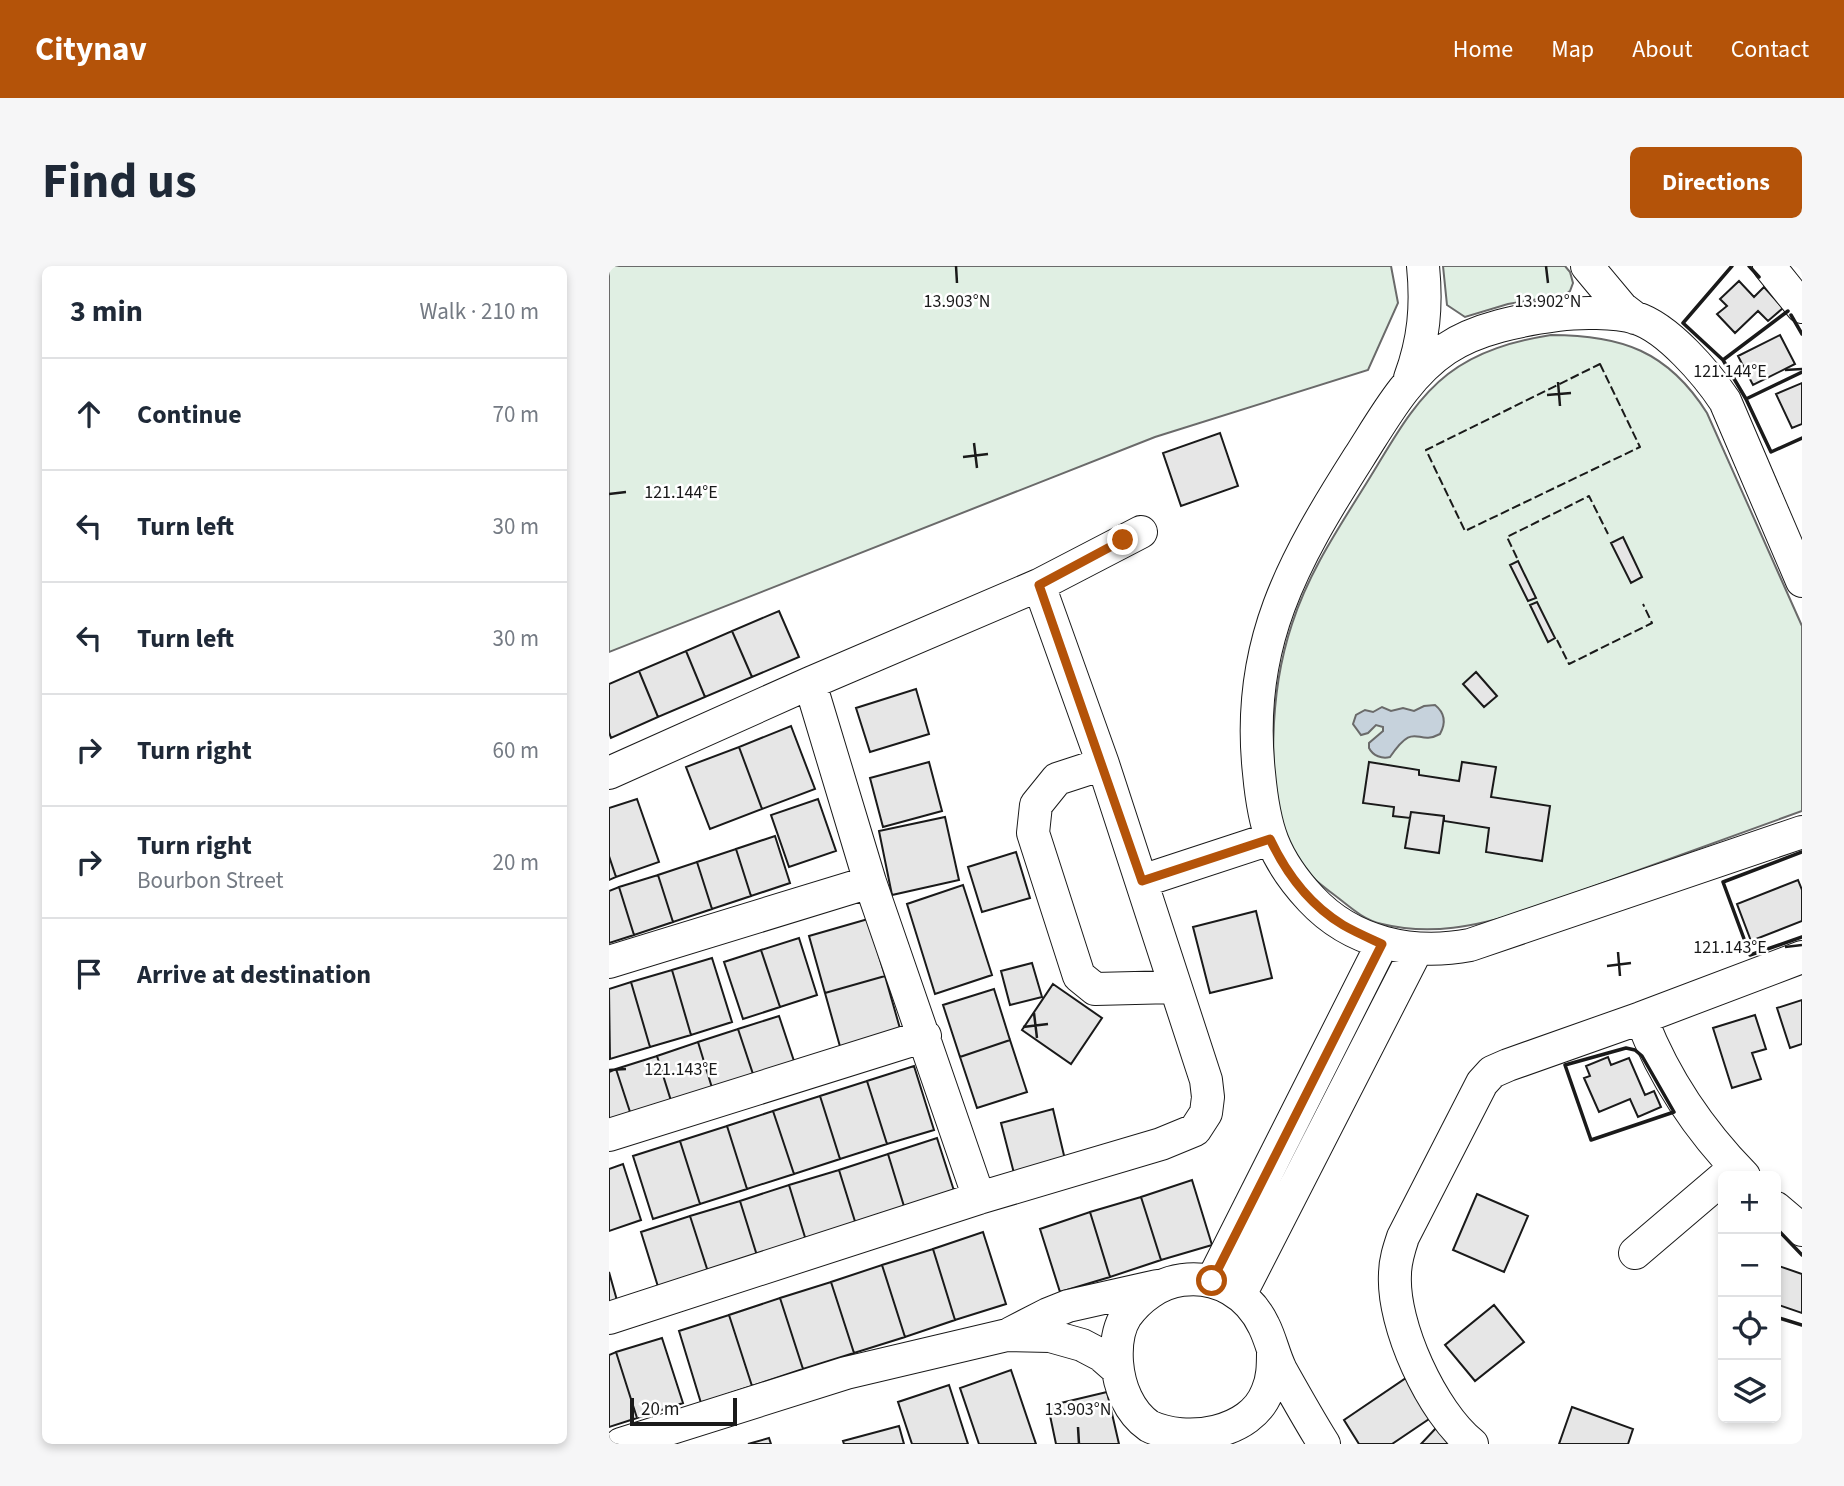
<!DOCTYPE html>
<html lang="en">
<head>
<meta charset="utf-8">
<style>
  body { margin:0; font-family:"Source Sans 3",sans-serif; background:#f6f6f7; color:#1f2937 }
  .controls { position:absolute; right:21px; bottom:21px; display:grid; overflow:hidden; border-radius:10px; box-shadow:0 4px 10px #0003 }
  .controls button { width:63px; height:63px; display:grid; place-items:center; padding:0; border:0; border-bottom:2px solid #e0e1e3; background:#fff; color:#1f2937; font:35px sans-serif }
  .scale { position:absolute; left:21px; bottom:18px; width:107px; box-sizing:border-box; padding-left:7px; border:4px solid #1a1a1a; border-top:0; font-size:19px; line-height:24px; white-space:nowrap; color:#1a1a1a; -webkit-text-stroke:5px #fff; paint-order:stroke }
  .stop { position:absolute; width:21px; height:21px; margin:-16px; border:5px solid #b45309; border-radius:50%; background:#fff }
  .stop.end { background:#b45309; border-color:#fff; box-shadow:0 2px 7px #0008 }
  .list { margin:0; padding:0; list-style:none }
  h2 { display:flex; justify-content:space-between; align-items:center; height:91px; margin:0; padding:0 28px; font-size:30px }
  h2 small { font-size:23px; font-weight:400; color:#747a83 }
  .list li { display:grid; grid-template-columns:46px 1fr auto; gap:21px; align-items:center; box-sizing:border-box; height:112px; padding:0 28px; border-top:2px solid #e0e1e3 }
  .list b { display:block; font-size:26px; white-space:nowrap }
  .list p { margin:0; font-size:23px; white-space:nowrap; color:#747a83 }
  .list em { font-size:23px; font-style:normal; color:#747a83 }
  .icon { flex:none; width:38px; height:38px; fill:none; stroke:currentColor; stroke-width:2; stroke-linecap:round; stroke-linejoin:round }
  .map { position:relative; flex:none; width:1193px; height:1178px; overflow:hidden; border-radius:10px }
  header { display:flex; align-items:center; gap:42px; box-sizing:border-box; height:98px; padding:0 35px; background:#b45309; color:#fff }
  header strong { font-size:33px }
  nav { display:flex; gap:38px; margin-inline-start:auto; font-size:24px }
  .intro { display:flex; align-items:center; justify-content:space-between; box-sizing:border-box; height:168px; padding:0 42px }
  h1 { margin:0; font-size:49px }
  .button { padding:18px 32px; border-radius:10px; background:#b45309; color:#fff; font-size:24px; font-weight:700 }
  main { display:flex; gap:42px; padding:0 42px }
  aside { flex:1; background:#fff; border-radius:10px; box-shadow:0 4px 10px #0003 }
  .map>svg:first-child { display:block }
  .green { fill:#e0efe3; stroke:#6a6a6a; stroke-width:2 }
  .water { fill:#c6d2dc; stroke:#6a6a6a; stroke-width:2 }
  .building { fill:#e6e6e6; stroke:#1a1a1a; stroke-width:2 }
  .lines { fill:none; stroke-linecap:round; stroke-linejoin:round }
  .minor-casing { stroke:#1a1a1a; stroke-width:34 }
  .minor { stroke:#fff; stroke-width:32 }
  .fence { stroke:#1a1a1a; stroke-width:2; stroke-dasharray:9 3.5; stroke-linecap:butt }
  .wall { stroke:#1a1a1a; stroke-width:3.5 }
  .route { stroke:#b45309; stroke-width:9 }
  .ticks { fill:none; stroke:#1a1a1a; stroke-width:2.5 }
  .ticks-label { font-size:18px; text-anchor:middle; fill:#1a1a1a; stroke:#fff; stroke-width:5; stroke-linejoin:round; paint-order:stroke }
</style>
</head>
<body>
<header>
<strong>Citynav</strong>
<nav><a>Home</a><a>Map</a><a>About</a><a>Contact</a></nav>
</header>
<div class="intro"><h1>Find us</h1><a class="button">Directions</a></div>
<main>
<aside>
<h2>3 min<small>Walk · 210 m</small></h2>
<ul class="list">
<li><svg class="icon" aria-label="ahead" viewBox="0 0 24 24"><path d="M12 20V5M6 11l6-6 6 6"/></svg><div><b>Continue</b></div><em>70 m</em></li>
<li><svg class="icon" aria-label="left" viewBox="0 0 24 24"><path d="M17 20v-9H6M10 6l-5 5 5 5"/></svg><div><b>Turn left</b></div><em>30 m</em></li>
<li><svg class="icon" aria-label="left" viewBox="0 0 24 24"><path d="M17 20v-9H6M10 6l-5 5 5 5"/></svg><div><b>Turn left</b></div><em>30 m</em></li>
<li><svg class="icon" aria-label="right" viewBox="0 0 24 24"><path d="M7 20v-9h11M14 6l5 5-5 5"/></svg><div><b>Turn right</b></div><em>60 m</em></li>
<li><svg class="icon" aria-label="right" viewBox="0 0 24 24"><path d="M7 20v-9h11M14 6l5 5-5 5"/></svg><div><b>Turn right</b><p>Bourbon Street</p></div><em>20 m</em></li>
<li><svg class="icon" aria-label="arrive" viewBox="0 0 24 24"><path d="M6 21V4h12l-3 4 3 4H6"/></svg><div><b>Arrive at destination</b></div></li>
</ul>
</aside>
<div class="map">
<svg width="1193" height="1178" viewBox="0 0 1193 1178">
  <rect width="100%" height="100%" fill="#fff"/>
  <path class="green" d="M 0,0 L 782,0 L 789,37 L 759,104 L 546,171 L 0,386 Z
    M 834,0 L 956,0 L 961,6 L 964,17 L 961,25 L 954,29 L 899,38 L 856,51 L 838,39 Z
    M 942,69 C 1012,69 1059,85 1098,147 L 1193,360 L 1193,545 L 914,646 C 867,660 822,670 773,658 C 755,654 742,642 728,631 C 712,619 693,605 684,586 C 654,525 662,421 683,358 C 700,305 731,260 760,213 C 783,176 804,135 839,108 C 869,85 905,75 942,69 Z"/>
  <path class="water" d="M 826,439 C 836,447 837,457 831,468 C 807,481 807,453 781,491 C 773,493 764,490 760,482 L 760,477 L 774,465 L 774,461 L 767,459 L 759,467 L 752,469 L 744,458 L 747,449 L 756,444 L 764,446 L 773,441 L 782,445 L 794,442 L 805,445 L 815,440 Z"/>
  <path class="building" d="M 1130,15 L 1145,31 L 1155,21 L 1174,42 L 1159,55 L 1149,45 L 1126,67 L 1108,48 L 1118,40 L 1111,33 Z
    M 1171,69 L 1186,98 L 1144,119 L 1129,90 Z
    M 1193,117 L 1193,158 L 1183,162 L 1167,128 Z
    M 611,167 L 629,220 L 572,240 L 554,187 Z
    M 1014,271 L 1033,311 L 1022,317 L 1002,277 Z
    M 909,295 L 927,332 L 919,335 L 901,299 Z
    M 928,336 L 946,372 L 939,376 L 921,339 Z
    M 170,345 L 190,391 L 143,411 L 123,365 Z
    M 123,365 L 143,411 L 96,431 L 77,385 Z
    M 77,385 L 96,431 L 49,451 L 30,405 Z
    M 30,405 L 49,451 L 2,472 L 0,466 L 0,418 Z
    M 867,406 L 888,430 L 875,441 L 854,418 Z
    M 307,423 L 320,468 L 261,486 L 247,442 Z
    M 182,460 L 206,523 L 153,543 L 130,481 Z
    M 130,481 L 153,543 L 101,563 L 77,501 Z
    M 320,496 L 333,545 L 274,561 L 261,512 Z
    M 760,496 L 810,504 L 810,509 L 850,515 L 853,496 L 887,501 L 882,531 L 941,540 L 933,595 L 877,586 L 880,562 L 835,555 L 835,550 L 802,546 L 801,552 L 784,550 L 785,541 L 754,537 Z
    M 28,533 L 50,596 L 7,611 L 0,590 L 0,542 Z
    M 209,533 L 227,585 L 180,601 L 162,549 Z
    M 802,546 L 835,550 L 830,587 L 796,582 Z
    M 336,551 L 350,614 L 283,629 L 270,565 Z
    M 166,570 L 181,617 L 142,630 L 127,583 Z
    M 127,583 L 142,630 L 103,643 L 88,596 Z
    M 407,586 L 421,632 L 373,646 L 359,601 Z
    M 0,590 L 7,611 L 0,614 Z
    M 88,596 L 103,643 L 64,656 L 49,609 Z
    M 49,609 L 64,656 L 25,669 L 10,621 Z
    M 1189,614 L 1193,624 L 1193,655 L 1142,675 L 1128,638 Z
    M 354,619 L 383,709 L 326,728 L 298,638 Z
    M 10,621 L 25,669 L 0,677 L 0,625 Z
    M 647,645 L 663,712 L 601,727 L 584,661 Z
    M 259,653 L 276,710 L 216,727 L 200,670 Z
    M 190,672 L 208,729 L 171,741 L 152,684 Z
    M 152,684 L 171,741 L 134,753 L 115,696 Z
    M 103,692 L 123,756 L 82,769 L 63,704 Z
    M 423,697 L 433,731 L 401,739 L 392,705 Z
    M 63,704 L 82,769 L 41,781 L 22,716 Z
    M 276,710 L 292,766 L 232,784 L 216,727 Z
    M 22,716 L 41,781 L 1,793 L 0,723 Z
    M 444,718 L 493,752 L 462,798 L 413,764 Z
    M 385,723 L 401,774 L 351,791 L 334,739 Z
    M 1193,734 L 1193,778 L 1181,782 L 1168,742 Z
    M 1146,749 L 1157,783 L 1143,787 L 1152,813 L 1123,822 L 1104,762 Z
    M 170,750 L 186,798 L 145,811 L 129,763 Z
    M 129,763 L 145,811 L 104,825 L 89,776 Z
    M 401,774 L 418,826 L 368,842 L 351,791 Z
    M 89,776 L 104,825 L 63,838 L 48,790 Z
    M 48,790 L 63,838 L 23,852 L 7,803 Z
    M 999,791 L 1002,799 L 1020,792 L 1036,829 L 1045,825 L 1052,841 L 1029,851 L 1021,833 L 990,846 L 975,812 L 981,810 L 977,800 Z
    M 305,800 L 325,864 L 278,878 L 258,815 Z
    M 7,803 L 23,852 L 0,859 L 0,806 Z
    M 258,815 L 278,878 L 231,893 L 211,830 Z
    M 211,830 L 231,893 L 185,908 L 164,845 Z
    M 444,843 L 458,902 L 407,915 L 392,857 Z
    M 164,845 L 185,908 L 138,923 L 118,860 Z
    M 118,860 L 138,923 L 91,938 L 71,875 Z
    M 328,872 L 348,934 L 298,950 L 279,888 Z
    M 71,875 L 91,938 L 44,953 L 24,890 Z
    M 279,888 L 298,950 L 249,965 L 230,904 Z
    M 14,898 L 32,954 L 0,965 L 0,903 Z
    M 230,904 L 249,965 L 199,981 L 180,919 Z
    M 583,914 L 603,979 L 552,994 L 532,931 Z
    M 180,919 L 199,981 L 150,996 L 131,935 Z
    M 868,928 L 919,950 L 895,1006 L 844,984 Z
    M 532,931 L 552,994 L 501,1011 L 481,946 Z
    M 131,935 L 150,996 L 101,1012 L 81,950 Z
    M 481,946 L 501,1011 L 451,1026 L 431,963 Z
    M 81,950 L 101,1012 L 51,1027 L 32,966 Z
    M 374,966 L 397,1038 L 346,1054 L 324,983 Z
    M 324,983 L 346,1054 L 296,1071 L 273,999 Z
    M 273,999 L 296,1071 L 245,1087 L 222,1016 Z
    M 1167,999 L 1193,1008 L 1193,1047 L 1167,1038 Z
    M 0,1006 L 9,1038 L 0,1040 Z
    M 222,1016 L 245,1087 L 194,1103 L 171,1032 Z
    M 171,1032 L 194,1103 L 143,1120 L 120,1049 Z
    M 885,1039 L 915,1076 L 866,1115 L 836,1079 Z
    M 120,1049 L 143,1120 L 92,1137 L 70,1065 Z
    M 53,1072 L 74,1137 L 28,1152 L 7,1086 Z
    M 7,1086 L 28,1152 L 0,1161 L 0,1089 Z
    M 402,1104 L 427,1178 L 370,1178 L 351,1122 Z
    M 797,1112 L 823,1151 L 783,1178 L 750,1178 L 735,1154 Z
    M 340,1119 L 359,1178 L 303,1178 L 289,1136 Z
    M 498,1126 L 510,1178 L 447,1178 L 439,1140 Z
    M 963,1141 L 1024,1163 L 1019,1178 L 950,1178 Z
    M 290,1160 L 295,1178 L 235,1178 L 234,1175 Z
    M 828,1161 L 846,1178 L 812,1178 Z
    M 160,1172 L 162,1178 L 139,1178 Z"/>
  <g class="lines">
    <defs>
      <path id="minor" d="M 978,0 L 1013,42 L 1026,52
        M 1160,0 L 1193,41
        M 801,112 C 815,74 818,40 814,0
        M 1193,315 L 1116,135 C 1098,108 1059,62 1027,52 C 1006,46 970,46 949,49 C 912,54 868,62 837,83 C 798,109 775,152 750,191 C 684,295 636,379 650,507 C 655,562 664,592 702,633 C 743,677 803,690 861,679 L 1193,566
        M 430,319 L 532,266
        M 201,417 L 261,616 L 370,932
        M 494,498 L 448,513 L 427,539 L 424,567 L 470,710 L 486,723 L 566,721
        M 0,507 L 201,417 L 430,319 L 494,498 L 597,814 L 599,831 L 597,847 L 586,864 L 552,878 L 370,932 L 0,1052
        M 533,615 L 661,573
        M 0,696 L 261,616
        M 1032,752 C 1055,812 1090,864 1135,910
        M 0,869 L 316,770
        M 1167,942 L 1193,964
        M 1026,987 L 1114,912
        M 603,1015 L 773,678
        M 631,1029 L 808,683
        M 402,1067 L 439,1048 L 459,1040 L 548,1020
        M 664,1085 C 664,1099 664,1113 658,1126 C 642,1168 577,1178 540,1160 C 520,1146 510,1121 508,1096 C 507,1080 508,1064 517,1050 C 530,1032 550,1017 573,1014 C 608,1009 640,1028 655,1060 C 662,1074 665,1090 672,1104 C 686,1129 700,1154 715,1178
        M 12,1178 L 237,1107 L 398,1069 L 441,1070 L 473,1079 L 492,1089 L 508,1103
        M 863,1178 C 823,1146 783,1059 786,1008 C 786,995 790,983 794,971 L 873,817 L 883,806 L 899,799 L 1032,752 L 1193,691"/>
    </defs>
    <use href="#minor" class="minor-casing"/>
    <use href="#minor" class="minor"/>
    <path class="fence" d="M 991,98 L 1031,181 L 856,265 L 817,184 Z
      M 908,292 L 898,271 L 980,230 L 999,268
      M 948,374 L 960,398 L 1043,357 L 1034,338"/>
    <path class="wall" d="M 1123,0 L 1074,57 L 1114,94 L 1179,45
      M 1140,0 L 1150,11
      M 1182,49 L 1193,68
      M 1114,94 L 1137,133 L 1193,106
      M 1137,133 L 1162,186 L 1193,172
      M 1193,586 L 1114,616 L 1141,689 L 1193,671
      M 1017,782 L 1026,784 L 1033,790 L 1065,846 L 982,874 L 956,799 Z
      M 1169,964 L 1193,989
      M 1167,1051 L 1193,1059"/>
  </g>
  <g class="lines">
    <path class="route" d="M 514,274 L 430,319 L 533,615 L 661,573 C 677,607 701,639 734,659 C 746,666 760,672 773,678 L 603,1015"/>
  </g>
  <path class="ticks" d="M 347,0 L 348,17M 937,0 L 939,17M 1176,104 L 1193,103M 949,116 L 951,140M 938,129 L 962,127M 365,177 L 368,202M 354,191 L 379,188M 0,228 L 17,226M 1176,681 L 1193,679M 1009,686 L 1011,710M 998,700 L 1022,697M 425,747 L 428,772M 414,761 L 439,758M 0,804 L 17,803M 469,1161 L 470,1178"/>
  <g class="ticks-label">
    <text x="348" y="41">13.903°N</text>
    <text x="939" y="41">13.902°N</text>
    <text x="1121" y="111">121.144°E</text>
    <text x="72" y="232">121.144°E</text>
    <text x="1121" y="687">121.143°E</text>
    <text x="72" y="809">121.143°E</text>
    <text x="469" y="1149">13.903°N</text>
  </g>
</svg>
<div class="controls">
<button>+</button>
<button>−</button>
<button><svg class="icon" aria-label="locate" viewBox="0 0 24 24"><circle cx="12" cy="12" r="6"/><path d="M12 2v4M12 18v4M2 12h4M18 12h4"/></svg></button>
<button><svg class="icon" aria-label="layers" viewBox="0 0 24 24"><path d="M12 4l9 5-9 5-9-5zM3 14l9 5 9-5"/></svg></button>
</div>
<div class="scale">20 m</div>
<div class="stop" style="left:603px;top:1015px"></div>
<div class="stop end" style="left:514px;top:274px"></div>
</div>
</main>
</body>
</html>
